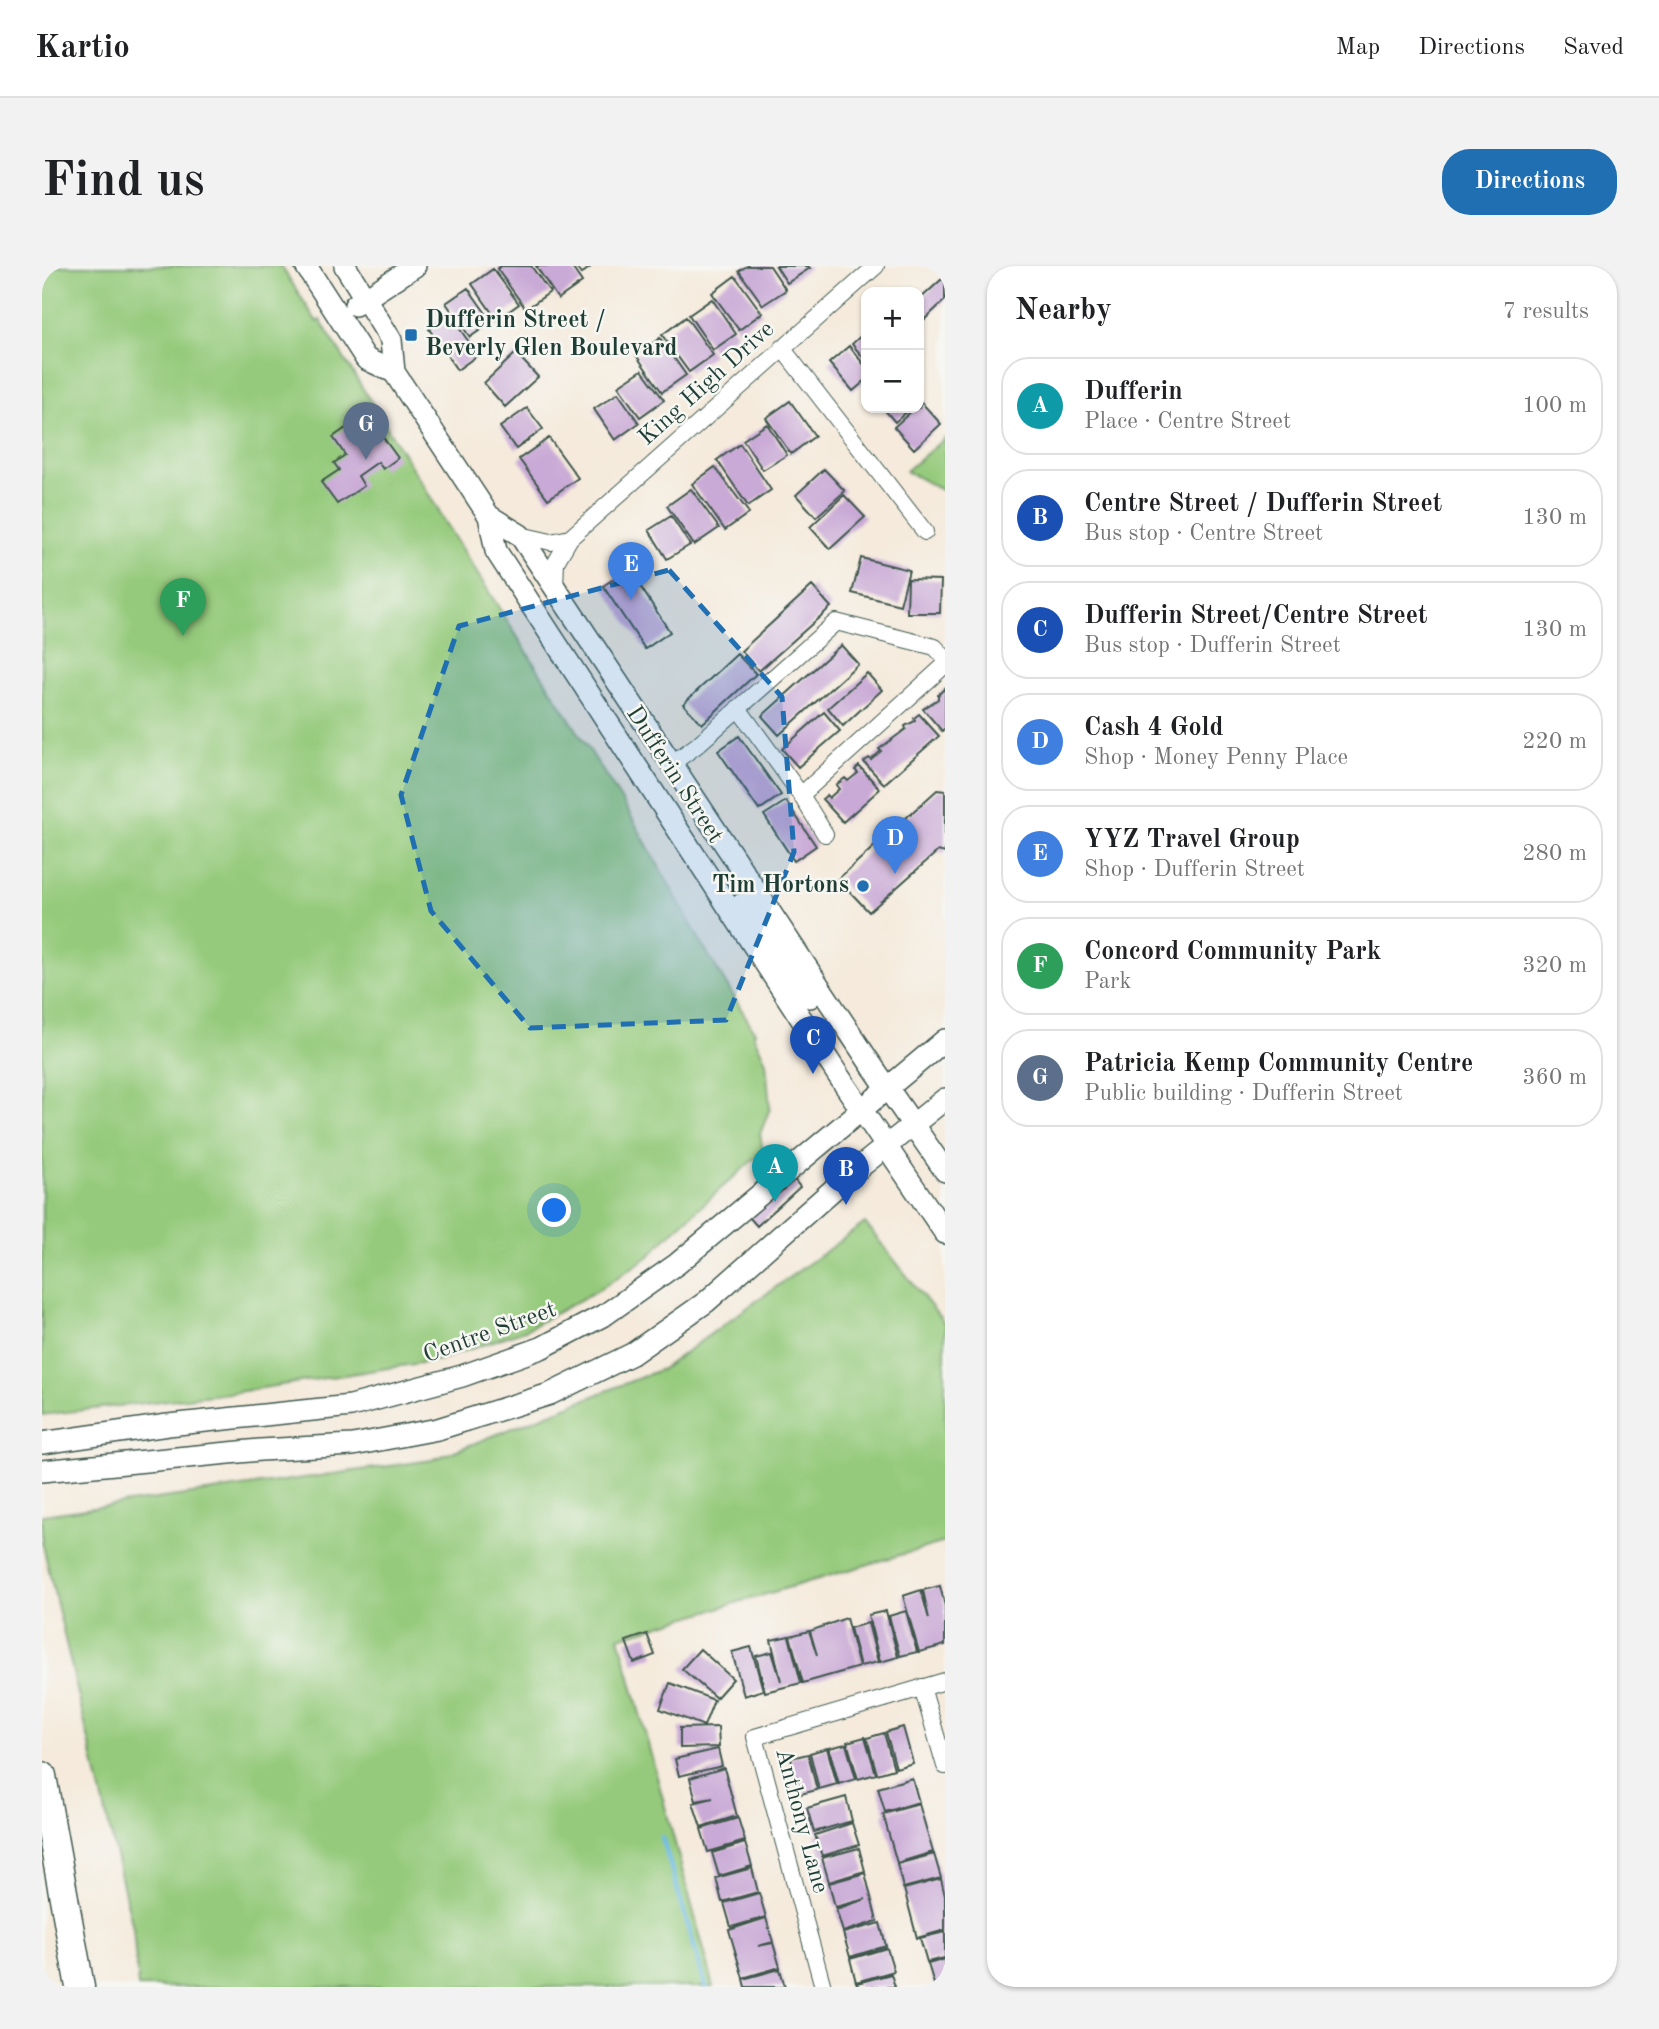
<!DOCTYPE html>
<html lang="en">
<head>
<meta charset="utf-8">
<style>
  body { margin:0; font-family:"Old Standard TT",serif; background:#f2f2f2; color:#202124 }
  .controls { position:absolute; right:21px; top:21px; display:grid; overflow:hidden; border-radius:14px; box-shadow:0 2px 5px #0004 }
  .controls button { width:63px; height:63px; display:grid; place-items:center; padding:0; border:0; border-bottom:2px solid #e0e0e0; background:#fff; color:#202124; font:35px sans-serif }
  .you { position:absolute; left:513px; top:945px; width:24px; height:24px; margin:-18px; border:5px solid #fff; border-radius:50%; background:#1a73e8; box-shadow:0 0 0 10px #1a73e833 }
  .badge { display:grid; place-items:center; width:46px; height:46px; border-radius:50%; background:#1f6fb2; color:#fff; font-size:23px; font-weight:700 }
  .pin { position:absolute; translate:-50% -58px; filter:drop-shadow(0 2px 4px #0008) }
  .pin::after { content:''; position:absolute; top:37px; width:24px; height:21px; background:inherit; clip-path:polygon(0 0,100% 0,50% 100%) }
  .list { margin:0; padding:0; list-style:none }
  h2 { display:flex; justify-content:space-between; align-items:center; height:91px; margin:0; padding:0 28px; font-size:30px }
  h2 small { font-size:23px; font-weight:400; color:#757577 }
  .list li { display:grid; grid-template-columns:46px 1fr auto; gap:21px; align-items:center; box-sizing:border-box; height:98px; margin:0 14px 14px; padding:0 14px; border:2px solid #e0e0e0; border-radius:28px }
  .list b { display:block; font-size:26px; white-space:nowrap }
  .list p { margin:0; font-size:23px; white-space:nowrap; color:#757577 }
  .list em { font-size:23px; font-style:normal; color:#757577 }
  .map { position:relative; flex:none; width:903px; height:1721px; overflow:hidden; border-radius:28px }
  header { display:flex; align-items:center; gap:42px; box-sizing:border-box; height:98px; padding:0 35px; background:#fff; border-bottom:2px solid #e0e0e0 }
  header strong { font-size:33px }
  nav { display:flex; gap:38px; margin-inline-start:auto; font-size:24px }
  .intro { display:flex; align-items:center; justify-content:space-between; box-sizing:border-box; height:168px; padding:0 42px }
  h1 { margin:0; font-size:49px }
  .button { padding:18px 32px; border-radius:28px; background:#1f6fb2; color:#fff; font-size:24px; font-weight:700 }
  main { display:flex; gap:42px; padding:0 42px }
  aside { flex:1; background:#fff; border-radius:28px; box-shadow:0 2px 5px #0004 }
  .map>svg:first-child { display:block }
  .green { fill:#95ca7c; stroke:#5a8458; stroke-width:2 }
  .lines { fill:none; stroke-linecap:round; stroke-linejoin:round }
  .stream { stroke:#6bbce6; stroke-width:4.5 }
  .building { fill:#c9a9d6 }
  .street-casing { stroke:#3f574d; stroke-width:18 }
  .secondary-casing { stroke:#3f574d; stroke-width:24 }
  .highway-casing { stroke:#3f574d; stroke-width:31 }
  .street { stroke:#fff; stroke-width:16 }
  .secondary { stroke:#fff; stroke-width:21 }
  .highway { stroke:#fff; stroke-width:28 }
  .marked { fill:#1f6fb2; fill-opacity:0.2; stroke:#1f6fb2; stroke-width:5; stroke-dasharray:14 9; stroke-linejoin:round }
  .poi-dot { fill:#1f6fb2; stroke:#f6f6f2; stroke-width:2.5 }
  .labels { text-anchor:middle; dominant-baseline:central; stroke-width:5; stroke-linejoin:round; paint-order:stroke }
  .poi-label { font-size:24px; font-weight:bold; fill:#1f3d34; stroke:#f6f6f2; text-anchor:start }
  .street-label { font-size:24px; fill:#1f3d34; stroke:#f6f6f2 }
</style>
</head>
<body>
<header>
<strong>Kartio</strong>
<nav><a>Map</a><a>Directions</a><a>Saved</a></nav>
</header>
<div class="intro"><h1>Find us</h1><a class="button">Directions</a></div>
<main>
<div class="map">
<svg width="903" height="1721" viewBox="0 0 903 1721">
  <rect width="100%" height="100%" fill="#f6f6f2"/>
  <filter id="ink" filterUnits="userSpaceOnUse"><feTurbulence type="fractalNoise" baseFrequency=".0143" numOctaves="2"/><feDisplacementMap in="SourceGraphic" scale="14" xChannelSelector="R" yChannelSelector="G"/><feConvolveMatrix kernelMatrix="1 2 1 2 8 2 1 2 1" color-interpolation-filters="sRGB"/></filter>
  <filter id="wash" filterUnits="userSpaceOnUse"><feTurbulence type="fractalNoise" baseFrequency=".00686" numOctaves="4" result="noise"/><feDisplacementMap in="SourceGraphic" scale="28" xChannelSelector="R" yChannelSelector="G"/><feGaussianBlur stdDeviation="1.57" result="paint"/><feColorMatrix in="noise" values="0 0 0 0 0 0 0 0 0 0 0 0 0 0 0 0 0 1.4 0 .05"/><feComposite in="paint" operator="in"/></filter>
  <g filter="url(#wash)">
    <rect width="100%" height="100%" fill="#f5eadb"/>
    <path class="green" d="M 0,0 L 239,0 L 275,56 L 278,54 L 397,245 L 396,246 L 585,543 L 660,678 L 713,766 L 711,768 L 724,796 L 728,842 L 718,868 L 721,885 L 625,971 L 606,991 L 558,1023 L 483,1064 L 397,1094 L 195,1126 L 0,1149 Z
      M 903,172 L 903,226 L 864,205 Z
      M 823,957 L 903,1058 L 903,1276 L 577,1371 L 672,1721 L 96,1721 L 91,1662 L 0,1275 L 0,1249 L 390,1194 L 620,1103 Z"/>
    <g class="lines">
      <path class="stream" d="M 620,1571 L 664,1721"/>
    </g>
    <g id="blocks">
      <path class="building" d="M 459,0 L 489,0 L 508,26 L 484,43 L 455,3 Z
        M 494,0 L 529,0 L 540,16 L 516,33 Z
        M 533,0 L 550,0 L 539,8 Z
        M 705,0 L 728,0 L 744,24 L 721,39 L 697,5 Z
        M 734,0 L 766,0 L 768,2 L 745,17 Z
        M 451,3 L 477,38 L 455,54 L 430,18 Z
        M 693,10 L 720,47 L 697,64 L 670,27 Z
        M 900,13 L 903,16 L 903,34 L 883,53 L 877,47 L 877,34 Z
        M 426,22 L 450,56 L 428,71 L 404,37 Z
        M 670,33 L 694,68 L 671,84 L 647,49 Z
        M 408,49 L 436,89 L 415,104 L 387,63 Z
        M 644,51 L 671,89 L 647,106 L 620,69 Z
        M 824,65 L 824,95 L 810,78 Z
        M 618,72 L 644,109 L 620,126 L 594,89 Z
        M 807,80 L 824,101 L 824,114 L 811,125 L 787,97 Z
        M 474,87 L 496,111 L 463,141 L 442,117 Z
        M 600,104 L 622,134 L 598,151 L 576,120 Z
        M 576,127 L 597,157 L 573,174 L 552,143 Z
        M 748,135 L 773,170 L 749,188 L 724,152 Z
        M 879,136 L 899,158 L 872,183 L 852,161 L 873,142 L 877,142 Z
        M 485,142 L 501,163 L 474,183 L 458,161 Z
        M 841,142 L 869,142 L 853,156 Z
        M 324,148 L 356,192 L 341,203 L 336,196 L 316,210 L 322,220 L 295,238 L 279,216 L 297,204 L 292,197 L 303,189 L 291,171 Z
        M 725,158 L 745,189 L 721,204 L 701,174 Z
        M 507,172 L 536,212 L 506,233 L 477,193 Z
        M 698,178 L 729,224 L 706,240 L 675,194 Z
        M 673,201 L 707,247 L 683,264 L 650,218 Z
        M 782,203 L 803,225 L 774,251 L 754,229 Z
        M 649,223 L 677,262 L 652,279 L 625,240 Z
        M 802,229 L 823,251 L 788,283 L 768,261 Z
        M 629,250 L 648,279 L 625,293 L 607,264 Z
        M 819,292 L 867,304 L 858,339 L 810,327 Z
        M 587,303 L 628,366 L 603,383 L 561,320 Z
        M 866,313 L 899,314 L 898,347 L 865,347 Z
        M 770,320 L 789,341 L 717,405 L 699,385 Z
        M 799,379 L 816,398 L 737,469 L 720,450 Z
        M 695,388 L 714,408 L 660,458 L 641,438 Z
        M 825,407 L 840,424 L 801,460 L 786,442 Z
        M 903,422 L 903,462 L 900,465 L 881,443 L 896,433 L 896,429 Z
        M 782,446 L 798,465 L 756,501 L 740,483 Z
        M 877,448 L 897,470 L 842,518 L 822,496 L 827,492 L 829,494 L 839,485 L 837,483 L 864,463 L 863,460 L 873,455 L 872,452 Z
        M 697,470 L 739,529 L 717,544 L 676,485 Z
        M 817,500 L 838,523 L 801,556 L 780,533 L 785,529 L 787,532 L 797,523 L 794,519 L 803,512 L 806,515 L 816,507 L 813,504 Z
        M 895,524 L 903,525 L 903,587 L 896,585 L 827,646 L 796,613 Z
        M 744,535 L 774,580 L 752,595 L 722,549 Z
        M 751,912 L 758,921 L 715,960 L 707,951 Z
        M 898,1320 L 903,1340 L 903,1379 L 877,1386 L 861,1330 L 879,1324 L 887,1353 L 881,1324 Z
        M 844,1345 L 856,1391 L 838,1396 L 826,1349 Z
        M 864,1345 L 875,1386 L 858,1390 L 847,1350 Z
        M 804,1352 L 817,1401 L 761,1417 L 748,1370 L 767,1365 L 775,1389 L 768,1365 Z
        M 826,1357 L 836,1396 L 818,1400 L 808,1362 Z
        M 605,1368 L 613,1389 L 592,1397 L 584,1375 Z
        M 747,1370 L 759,1417 L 723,1426 L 714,1390 L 730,1386 L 739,1415 L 729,1374 Z
        M 709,1381 L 721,1424 L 702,1430 L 690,1386 Z
        M 658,1383 L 691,1413 L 674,1432 L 640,1403 Z
        M 628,1417 L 672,1434 L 662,1460 L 618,1443 Z
        M 676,1461 L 677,1481 L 638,1482 L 638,1462 Z
        M 861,1461 L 871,1497 L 854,1502 L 844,1466 Z
        M 842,1467 L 852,1503 L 835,1508 L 825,1472 Z
        M 823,1471 L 834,1508 L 816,1513 L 805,1476 Z
        M 804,1478 L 814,1513 L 797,1518 L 787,1482 Z
        M 785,1482 L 795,1518 L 777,1523 L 768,1487 Z
        M 676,1483 L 680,1500 L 637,1510 L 633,1493 Z
        M 766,1488 L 775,1524 L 758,1528 L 749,1492 Z
        M 682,1502 L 695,1550 L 659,1561 L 651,1537 L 671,1532 L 654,1535 L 648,1512 Z
        M 870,1512 L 877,1536 L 843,1546 L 836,1522 Z
        M 804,1531 L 810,1555 L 772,1566 L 765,1542 Z
        M 877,1538 L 891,1586 L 855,1597 L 841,1548 Z
        M 696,1552 L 703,1575 L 666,1586 L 659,1563 Z
        M 810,1557 L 817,1579 L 780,1590 L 773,1569 Z
        M 703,1577 L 710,1600 L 677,1610 L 670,1587 Z
        M 817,1582 L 823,1605 L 787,1616 L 780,1592 Z
        M 892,1588 L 899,1612 L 861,1622 L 855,1598 Z
        M 710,1602 L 716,1626 L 680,1636 L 674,1612 Z
        M 823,1607 L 835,1655 L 801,1666 L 794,1643 L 824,1633 L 793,1641 L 787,1617 Z
        M 899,1613 L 903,1630 L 903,1664 L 875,1672 L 862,1623 Z
        M 717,1627 L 724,1651 L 689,1661 L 682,1637 Z
        M 724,1652 L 731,1676 L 716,1680 L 731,1677 L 738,1701 L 701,1712 L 687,1664 Z
        M 838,1657 L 844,1680 L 808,1691 L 801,1667 Z
        M 903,1666 L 903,1692 L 885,1696 L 878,1672 Z
        M 845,1682 L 852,1705 L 814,1716 L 808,1693 Z
        M 903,1693 L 903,1721 L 893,1721 L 886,1698 Z
        M 738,1703 L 743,1721 L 703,1721 L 701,1713 Z
        M 849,1708 L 853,1721 L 816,1721 L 815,1717 Z"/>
    </g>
  </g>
  <g filter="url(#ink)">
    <use href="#blocks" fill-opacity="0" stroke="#3f574d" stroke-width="2"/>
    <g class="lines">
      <defs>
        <path id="street" d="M 740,82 L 883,266
          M 478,269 L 509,276 L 528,272
          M 513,323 L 514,296 L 528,272 L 834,0
          M 696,442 L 759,529 L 783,568
          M 629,498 L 654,480 L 794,356 L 893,381 L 903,392
          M 759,529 L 903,399
          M 880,1421 L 903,1500
          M 781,1721 L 713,1471 L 903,1415"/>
        <path id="secondary" d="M 264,0 L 324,93 L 352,106
          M 303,0 L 349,74 L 352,106 L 447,250 L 454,285 L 796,809 L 903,967
          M 313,39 L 373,0
          M 447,250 L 478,269 L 826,794 L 903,905
          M 700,638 L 768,731
          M 0,1177 L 126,1159 L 309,1140 L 420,1110 L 499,1082 L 564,1048 L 635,998 L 903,774
          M 0,1205 L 218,1184 L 311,1179 L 396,1163 L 508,1128 L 590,1088 L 664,1036 L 802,914 L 903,833"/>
        <path id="highway" d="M 0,1510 L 38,1721"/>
      </defs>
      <use href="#street" class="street-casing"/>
      <use href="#secondary" class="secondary-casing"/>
      <use href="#highway" class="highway-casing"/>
      <use href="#street" class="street"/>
      <use href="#secondary" class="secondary"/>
      <use href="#highway" class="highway"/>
    </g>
  </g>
  <path class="marked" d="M 627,304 L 740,431 L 752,586 L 684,754 L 488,762 L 389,645 L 359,529 L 417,360 Z"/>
  <g class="poi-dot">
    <rect x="362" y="62" width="14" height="14" rx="3.5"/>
    <circle cx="821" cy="620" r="7"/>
  </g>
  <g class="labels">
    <g class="poi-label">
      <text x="383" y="55">Dufferin Street /<tspan x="383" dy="28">Beverly Glen Boulevard</tspan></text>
      <text x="807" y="620" text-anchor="end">Tim Hortons</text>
    </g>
    <g class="street-label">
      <text transform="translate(665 118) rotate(-42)">King High Drive</text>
      <text transform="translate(632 509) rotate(57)">Dufferin Street</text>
      <text transform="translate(448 1067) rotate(-20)">Centre Street</text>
      <text transform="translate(759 1555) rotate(75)">Anthony Lane</text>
    </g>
  </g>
</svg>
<div class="controls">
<button>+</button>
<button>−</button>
</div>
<div class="you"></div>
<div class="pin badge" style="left:733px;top:936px;background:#0f9aa8">A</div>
<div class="pin badge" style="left:804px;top:939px;background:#1a4fb4">B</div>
<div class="pin badge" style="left:771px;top:808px;background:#1a4fb4">C</div>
<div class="pin badge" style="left:853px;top:608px;background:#3f7fe0">D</div>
<div class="pin badge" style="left:589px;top:334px;background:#3f7fe0">E</div>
<div class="pin badge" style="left:141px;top:370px;background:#2e9e5b">F</div>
<div class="pin badge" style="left:324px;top:194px;background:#5c6f8a">G</div>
</div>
<aside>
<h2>Nearby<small>7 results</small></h2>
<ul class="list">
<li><span class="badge" style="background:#0f9aa8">A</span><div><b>Dufferin</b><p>Place · Centre Street</p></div><em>100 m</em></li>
<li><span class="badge" style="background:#1a4fb4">B</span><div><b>Centre Street / Dufferin Street</b><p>Bus stop · Centre Street</p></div><em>130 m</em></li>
<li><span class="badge" style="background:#1a4fb4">C</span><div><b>Dufferin Street/Centre Street</b><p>Bus stop · Dufferin Street</p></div><em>130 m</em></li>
<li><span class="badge" style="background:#3f7fe0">D</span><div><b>Cash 4 Gold</b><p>Shop · Money Penny Place</p></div><em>220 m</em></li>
<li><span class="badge" style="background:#3f7fe0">E</span><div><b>YYZ Travel Group</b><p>Shop · Dufferin Street</p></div><em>280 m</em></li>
<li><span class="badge" style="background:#2e9e5b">F</span><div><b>Concord Community Park</b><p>Park</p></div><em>320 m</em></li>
<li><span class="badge" style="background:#5c6f8a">G</span><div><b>Patricia Kemp Community Centre</b><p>Public building · Dufferin Street</p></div><em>360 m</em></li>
</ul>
</aside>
</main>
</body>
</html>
